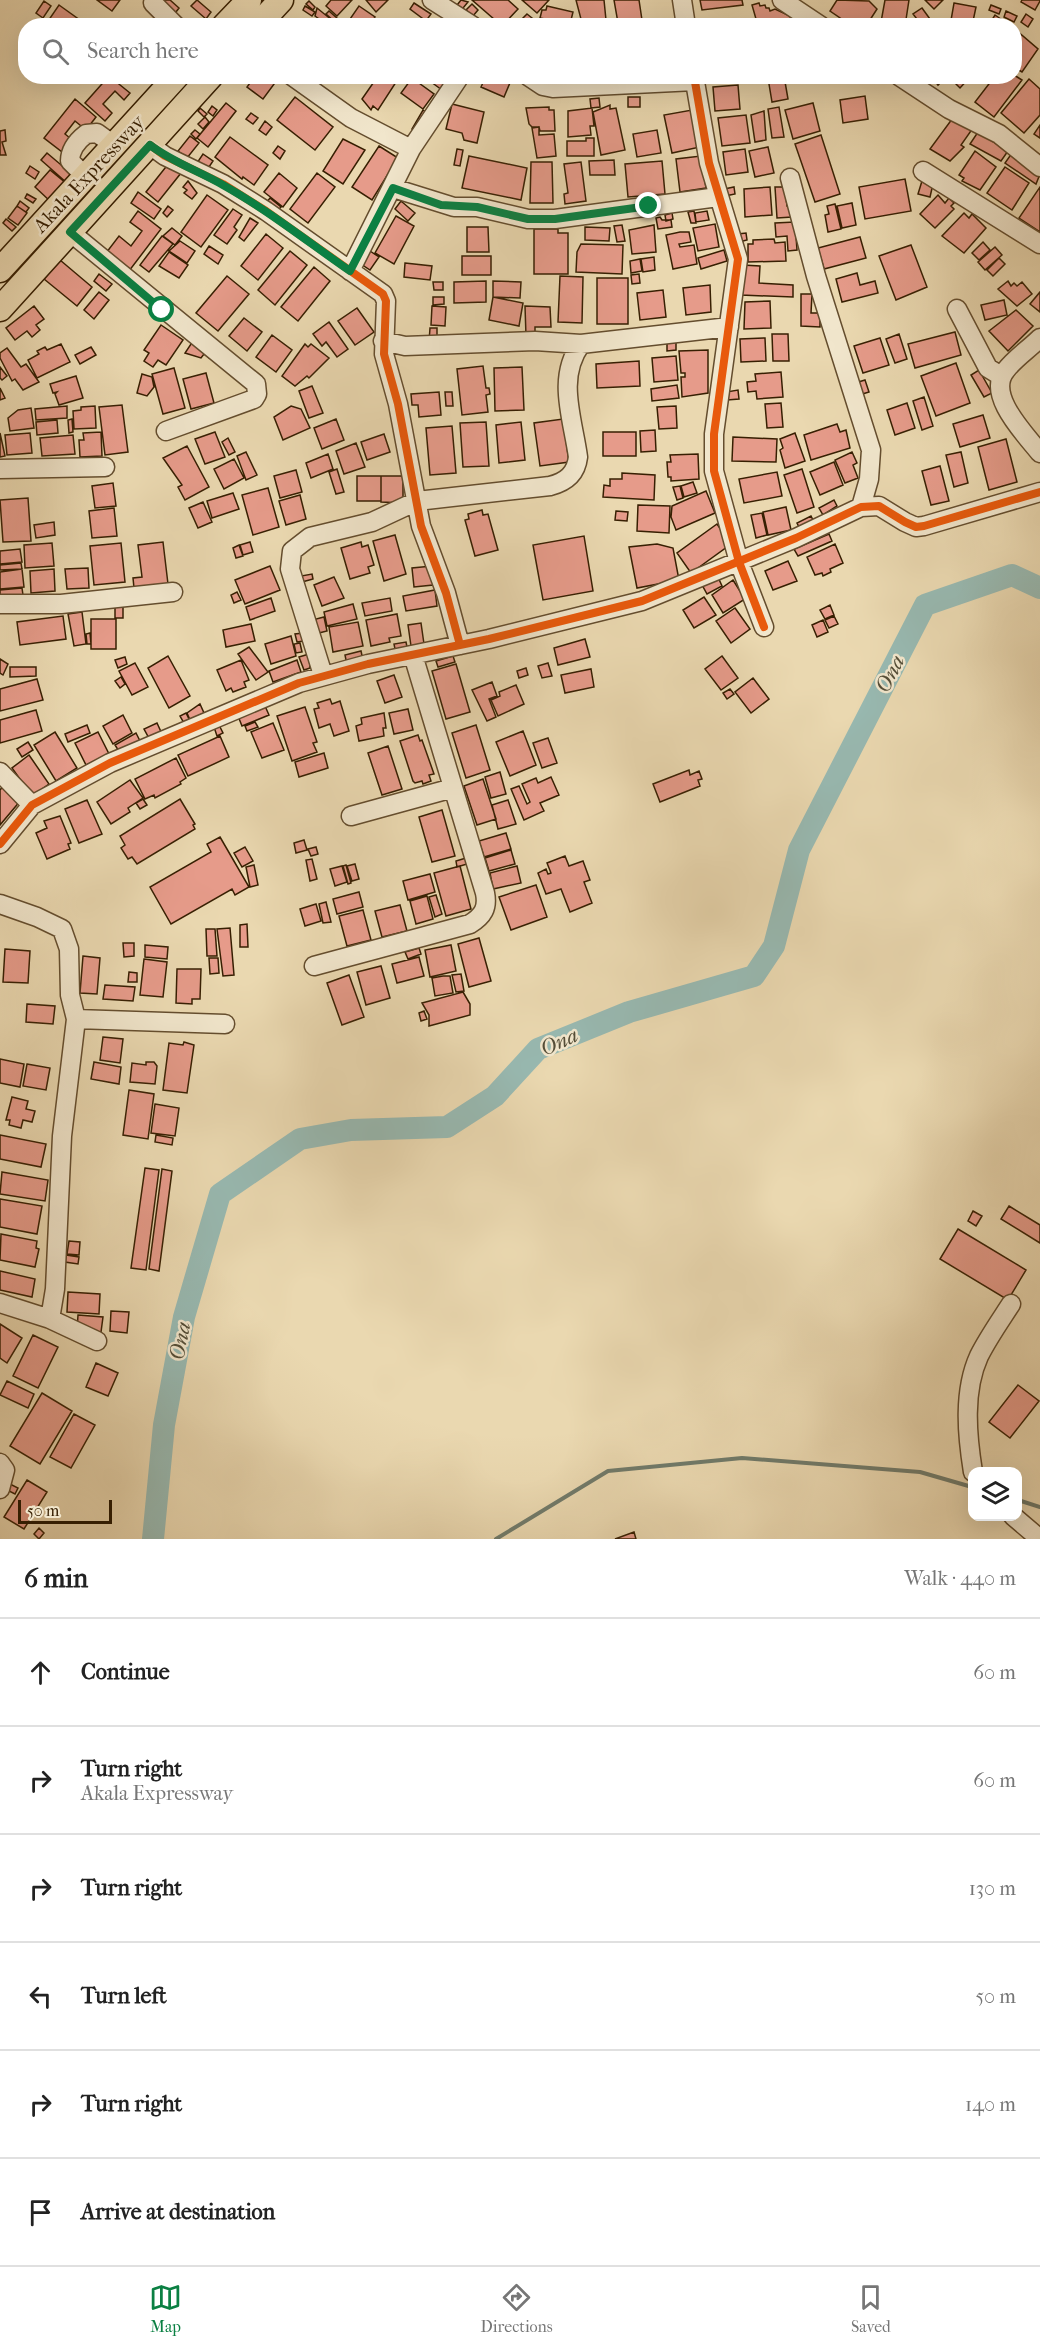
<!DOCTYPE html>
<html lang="en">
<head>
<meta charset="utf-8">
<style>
  body { margin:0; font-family:"IM FELL French Canon",serif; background:#f6f6f6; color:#222 }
  .controls { position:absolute; right:18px; bottom:18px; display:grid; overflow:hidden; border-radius:12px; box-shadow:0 6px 24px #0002 }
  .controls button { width:54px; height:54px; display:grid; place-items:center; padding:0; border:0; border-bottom:2px solid #e0e0e0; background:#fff; color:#222; font:30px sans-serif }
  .scale { position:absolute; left:18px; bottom:15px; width:94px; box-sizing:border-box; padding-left:6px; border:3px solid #371f02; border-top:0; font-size:16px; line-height:21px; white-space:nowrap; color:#371f02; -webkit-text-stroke:4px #f1e6cc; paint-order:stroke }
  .stop { position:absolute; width:18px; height:18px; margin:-14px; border:4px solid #0b8043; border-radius:50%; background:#fff }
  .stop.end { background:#0b8043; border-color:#fff; box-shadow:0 2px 6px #0008 }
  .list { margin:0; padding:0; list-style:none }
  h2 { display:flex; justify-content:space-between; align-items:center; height:78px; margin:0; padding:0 24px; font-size:26px }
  h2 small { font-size:20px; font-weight:400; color:#767676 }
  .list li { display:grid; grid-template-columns:39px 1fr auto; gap:18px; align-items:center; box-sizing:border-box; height:108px; padding:0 24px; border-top:2px solid #e0e0e0 }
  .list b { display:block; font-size:22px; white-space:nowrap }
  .list p { margin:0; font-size:20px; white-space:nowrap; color:#767676 }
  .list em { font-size:20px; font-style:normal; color:#767676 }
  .icon { flex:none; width:33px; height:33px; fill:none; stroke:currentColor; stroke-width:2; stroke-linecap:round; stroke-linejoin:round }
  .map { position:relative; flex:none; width:1040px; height:1539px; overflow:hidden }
  .search { position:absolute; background:#fff; box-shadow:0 6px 24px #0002; left:18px; right:18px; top:18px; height:66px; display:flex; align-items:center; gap:15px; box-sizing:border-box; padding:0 21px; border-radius:24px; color:#767676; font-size:22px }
  .sheet { height:726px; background:#fff }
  nav { display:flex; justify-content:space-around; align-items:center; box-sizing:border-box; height:84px; border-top:2px solid #e0e0e0; background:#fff; font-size:16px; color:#767676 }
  nav a { display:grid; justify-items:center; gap:3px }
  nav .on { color:#0b8043 }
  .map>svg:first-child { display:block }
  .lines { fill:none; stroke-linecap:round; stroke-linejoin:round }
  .stream { stroke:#717b6b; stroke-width:4 }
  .river { stroke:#98b9b1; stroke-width:22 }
  .building { fill:#e69b8a; stroke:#371f02; stroke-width:1.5 }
  .minor-casing { stroke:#644d2e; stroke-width:21 }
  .major-casing { stroke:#371f02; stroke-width:27 }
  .minor { stroke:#f1e6cc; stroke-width:18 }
  .major { stroke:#ead8b0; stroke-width:24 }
  .cycleway-casing { stroke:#f1e6cc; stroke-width:11 }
  .cycleway { stroke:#e8590c; stroke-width:8 }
  .route { stroke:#0b8043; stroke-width:8 }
  .labels { text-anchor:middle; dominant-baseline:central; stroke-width:5; stroke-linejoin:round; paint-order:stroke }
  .street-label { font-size:20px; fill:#371f02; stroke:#f1e6cc }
  .water-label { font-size:21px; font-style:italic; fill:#544d37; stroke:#f1e6cc }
</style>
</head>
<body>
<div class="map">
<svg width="1040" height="1539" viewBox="0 0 1040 1539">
  <rect width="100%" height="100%" fill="#ead8b0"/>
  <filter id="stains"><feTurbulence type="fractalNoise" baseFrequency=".00333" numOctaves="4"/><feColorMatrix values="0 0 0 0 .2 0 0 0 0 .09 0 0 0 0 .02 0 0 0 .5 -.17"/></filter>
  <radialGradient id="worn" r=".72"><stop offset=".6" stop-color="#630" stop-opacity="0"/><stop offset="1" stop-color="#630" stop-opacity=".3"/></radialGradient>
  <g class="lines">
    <path class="stream" d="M 1018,1500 L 1040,1507
      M 496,1539 L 608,1471 L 742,1458 L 920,1472 L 972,1487"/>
    <path class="river" d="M 153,1539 L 164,1425 L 184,1317 L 220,1194 L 300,1139 L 351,1130 L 447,1127 L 495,1096 L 538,1049 L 629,1012 L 754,976 L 774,946 L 799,850 L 925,605 L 1012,575 L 1040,588"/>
  </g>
  <path class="building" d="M 97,0 L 120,0 L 112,11 Z
    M 163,0 L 170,0 L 179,8 L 173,16 Z
    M 197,0 L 211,12 L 206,19 L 191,6 Z
    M 331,0 L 352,0 L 337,16 L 326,6 Z
    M 366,0 L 388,0 L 376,12 Z
    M 461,0 L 468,2 L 459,13 L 454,9 Z
    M 472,0 L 508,0 L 518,9 L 502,26 Z
    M 522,0 L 549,0 L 537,13 Z
    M 576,0 L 604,0 L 606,20 L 582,23 Z
    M 614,0 L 639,0 L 642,20 L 618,23 Z
    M 700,0 L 742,0 L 743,5 L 702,10 Z
    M 837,0 L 869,1 L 877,9 L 868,23 L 871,26 L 852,26 L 830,11 Z
    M 885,0 L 909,0 L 905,26 L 881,22 Z
    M 925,0 L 943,0 L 934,9 Z
    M 1022,0 L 1040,0 L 1040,1 L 1035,10 L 1021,2 Z
    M 44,1 L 51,6 L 43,18 L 36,13 Z
    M 309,1 L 315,7 L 313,10 L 306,4 Z
    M 414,3 L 431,14 L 426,21 L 410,9 Z
    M 759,3 L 760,6 L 765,5 L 766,8 L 769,8 L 770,11 L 775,9 L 790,16 L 793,26 L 758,26 L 752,5 Z
    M 954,3 L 976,7 L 972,26 L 950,26 Z
    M 472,4 L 478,10 L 473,16 L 466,10 Z
    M 59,5 L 84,23 L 82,26 L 46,24 Z
    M 991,5 L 1001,9 L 999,14 L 989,10 Z
    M 305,6 L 315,12 L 312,16 L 303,10 Z
    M 359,6 L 375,17 L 369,26 L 359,26 L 350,19 Z
    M 547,6 L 573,12 L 570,24 L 540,18 L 542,10 L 546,10 Z
    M 317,8 L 333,21 L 329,26 L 315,16 Z
    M 922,8 L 935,26 L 917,26 L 920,23 L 913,14 Z
    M 329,11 L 338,19 L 335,22 L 326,14 Z
    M 1006,11 L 1017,16 L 1014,22 L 1004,17 Z
    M 527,14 L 532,18 L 525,25 L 520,21 Z
    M 1026,14 L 1033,19 L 1028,27 L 1021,22 Z
    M 995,15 L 1011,26 L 988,26 Z
    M 282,18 L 287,23 L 284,26 L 275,26 Z
    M 874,21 L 890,26 L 873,26 Z
    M 1016,30 L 1038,49 L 1022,72 L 1014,67 Z
    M 1014,75 L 1022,80 L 994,117 L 975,102 L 995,76 Z
    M 109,76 L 130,93 L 124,100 L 115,91 L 103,104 L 112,113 L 105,121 L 85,103 Z
    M 255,76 L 280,76 L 263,99 L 247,87 Z
    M 378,76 L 400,76 L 378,110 L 373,106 L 371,110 L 362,99 Z
    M 423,76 L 451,76 L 442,90 Z
    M 486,76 L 512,78 L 504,97 L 481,87 Z
    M 784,76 L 788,99 L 772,102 L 768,78 Z
    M 931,76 L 947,76 L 938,85 Z
    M 963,76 L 971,76 L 960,88 L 956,84 Z
    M 412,78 L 434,94 L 423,109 L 401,93 Z
    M 1029,79 L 1040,89 L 1040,115 L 1024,133 L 1001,113 Z
    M 738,85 L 740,109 L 715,111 L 713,87 Z
    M 865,96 L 868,119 L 843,123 L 840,100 Z
    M 295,97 L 333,127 L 315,150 L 277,120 Z
    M 628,97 L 640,97 L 640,107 L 628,107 Z
    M 599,98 L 600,107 L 591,108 L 590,99 Z
    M 75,99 L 96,117 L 86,130 L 75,121 L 65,134 L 76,143 L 66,155 L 44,138 Z
    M 226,103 L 236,111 L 208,147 L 197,138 Z
    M 813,103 L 820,131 L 793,139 L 785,110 Z
    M 452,104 L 484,112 L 477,143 L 464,140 L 462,133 L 446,129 Z
    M 610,105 L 610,109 L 616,108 L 625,150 L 601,155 L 593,112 Z
    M 212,106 L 217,110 L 213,116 L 208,112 Z
    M 549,107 L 549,110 L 554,110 L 555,131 L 540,131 L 539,127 L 532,127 L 529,124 L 526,108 Z
    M 779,107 L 784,137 L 772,138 L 768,109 Z
    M 200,108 L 207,114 L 204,117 L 198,111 Z
    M 592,108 L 594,126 L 590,126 L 591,135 L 568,137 L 568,111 Z
    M 423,110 L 429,114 L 418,133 L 412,129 Z
    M 692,110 L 700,147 L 672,153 L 664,115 Z
    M 764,111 L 766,140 L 755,142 L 751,115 Z
    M 251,113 L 258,118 L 253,124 L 246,119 Z
    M 746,115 L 750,143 L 722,146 L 718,118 Z
    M 955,115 L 973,128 L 961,145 L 964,147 L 950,161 L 930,149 Z
    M 205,117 L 209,122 L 203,129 L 198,124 Z
    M 265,121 L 272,127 L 266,135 L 259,130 Z
    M 1040,125 L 1040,138 L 1034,134 Z
    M 539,127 L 539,135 L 554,134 L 556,156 L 537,158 L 532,128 Z
    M 5,130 L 6,141 L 2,142 L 6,155 L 0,155 L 0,131 Z
    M 195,130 L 200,134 L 196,139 L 191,134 Z
    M 657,130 L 661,153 L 637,157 L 633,134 Z
    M 978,132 L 1008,151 L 1001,161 L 970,144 Z
    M 821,135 L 840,194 L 815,202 L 795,144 Z
    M 190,136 L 199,143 L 187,158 L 178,151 Z
    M 230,137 L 268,165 L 254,185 L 243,177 L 242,179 L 215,157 Z
    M 586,138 L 594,138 L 594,156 L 567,156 L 567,141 L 586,141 Z
    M 343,139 L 365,150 L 343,184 L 323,171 Z
    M 278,146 L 285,151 L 280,159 L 273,153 Z
    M 379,146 L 398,158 L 372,200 L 352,187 Z
    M 768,147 L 774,173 L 755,177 L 749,151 Z
    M 457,149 L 463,150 L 460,166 L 454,165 Z
    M 745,149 L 748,172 L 726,175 L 723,152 Z
    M 975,151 L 996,167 L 980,190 L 962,181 L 964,178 L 959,175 Z
    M 47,153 L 73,175 L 67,183 L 41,160 Z
    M 1012,153 L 1040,174 L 1036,184 L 1005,163 Z
    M 203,154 L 213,161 L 207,170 L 197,163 Z
    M 469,156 L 527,168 L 521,200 L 462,188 Z
    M 701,156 L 706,188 L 680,192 L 676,159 Z
    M 614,160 L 615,175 L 590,175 L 589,161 Z
    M 662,161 L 665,194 L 628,197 L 625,164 Z
    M 531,162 L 552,162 L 553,203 L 530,203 Z
    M 581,162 L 586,201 L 565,204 L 564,194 L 568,193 L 564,164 Z
    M 169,163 L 181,173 L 158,202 L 146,192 Z
    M 30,166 L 39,172 L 35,179 L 26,173 Z
    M 1005,167 L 1029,183 L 1012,210 L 987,193 Z
    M 50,170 L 67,184 L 51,202 L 35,187 Z
    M 279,173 L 297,188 L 283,207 L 264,192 Z
    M 317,173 L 335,187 L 308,223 L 290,209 Z
    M 905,179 L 911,211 L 865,219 L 859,187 Z
    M 188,181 L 197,193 L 192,199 L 184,193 L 187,190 L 183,187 Z
    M 922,181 L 933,184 L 930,197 L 918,194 Z
    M 734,187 L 735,194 L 725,196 L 724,189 Z
    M 770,187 L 772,215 L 745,217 L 744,189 Z
    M 775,187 L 785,187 L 787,206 L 792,206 L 792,217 L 777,218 Z
    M 1040,187 L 1040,232 L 1019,218 Z
    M 138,192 L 161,209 L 154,219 L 131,203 Z
    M 27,194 L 36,199 L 33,203 L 25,198 Z
    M 207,195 L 228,210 L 201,247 L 181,232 Z
    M 938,195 L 945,203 L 949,198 L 954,203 L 951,206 L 954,209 L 935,228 L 920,214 Z
    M 270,198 L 281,207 L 277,211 L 266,203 Z
    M 20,201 L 29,208 L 26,212 L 17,206 Z
    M 401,201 L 415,213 L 408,221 L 395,209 Z
    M 852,203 L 856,225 L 842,228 L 837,206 Z
    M 835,204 L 841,229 L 828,232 L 825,215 L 829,214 L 827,206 Z
    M 17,206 L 27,213 L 18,225 L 8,218 Z
    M 168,206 L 173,210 L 167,217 L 163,213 Z
    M 233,209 L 242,215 L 234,227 L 237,230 L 227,244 L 214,235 Z
    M 138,211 L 161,229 L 129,271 L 106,253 L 119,236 L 131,246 L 142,231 L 130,222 Z
    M 694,211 L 696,223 L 691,223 L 688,212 Z
    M 707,211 L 709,220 L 696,222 L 695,213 Z
    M 672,213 L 673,219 L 666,221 L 665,215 Z
    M 964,213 L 969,218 L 972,214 L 986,228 L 964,253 L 942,236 Z
    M 396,216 L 414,226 L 394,264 L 375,253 Z
    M 660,217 L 662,220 L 671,220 L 672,227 L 658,229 L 656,218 Z
    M 250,218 L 258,223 L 244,241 L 239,237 Z
    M 6,219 L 16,227 L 12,231 L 3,223 Z
    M 795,222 L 797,250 L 788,251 L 787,236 L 776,237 L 775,223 Z
    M 715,224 L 719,247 L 698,251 L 693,228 Z
    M 622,225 L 625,241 L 617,242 L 614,226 Z
    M 654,225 L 656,252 L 632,254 L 629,230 Z
    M 467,227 L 488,227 L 489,252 L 467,252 Z
    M 585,227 L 610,228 L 609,241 L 585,240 Z
    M 172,228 L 182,236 L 175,245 L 163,236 Z
    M 534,229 L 558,229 L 558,233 L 568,233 L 568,274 L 534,274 Z
    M 680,232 L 689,232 L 691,242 L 679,244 L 680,247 L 694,245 L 697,264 L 673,269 L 666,235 Z
    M 746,233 L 747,240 L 739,242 L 738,234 Z
    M 266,234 L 283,248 L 258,280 L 241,266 Z
    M 162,236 L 173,244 L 149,272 L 140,265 Z
    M 860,237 L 866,258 L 824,269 L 818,248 Z
    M 774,239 L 775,243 L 785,242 L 786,261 L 748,262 L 748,244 L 753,244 L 753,240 Z
    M 180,241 L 195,251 L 187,263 L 169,251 Z
    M 983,242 L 990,250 L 979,260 L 972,253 Z
    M 581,244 L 623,245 L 622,274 L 576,272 L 577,252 Z
    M 911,245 L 927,287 L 896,300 L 879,256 Z
    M 209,246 L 223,255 L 218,264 L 204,254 Z
    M 995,247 L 1002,255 L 985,270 L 978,262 Z
    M 724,250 L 727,261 L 701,269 L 698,258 Z
    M 290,251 L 307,265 L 275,305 L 258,290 Z
    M 370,251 L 379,257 L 370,270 L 361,264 Z
    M 169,252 L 188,265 L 179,278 L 159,266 Z
    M 462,256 L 491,256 L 491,275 L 462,275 Z
    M 654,257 L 655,270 L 643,272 L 641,259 Z
    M 999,258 L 1005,264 L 993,276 L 987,270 Z
    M 640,259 L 642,271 L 631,273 L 630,261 Z
    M 60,260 L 92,287 L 77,306 L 44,279 Z
    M 405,263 L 432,266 L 430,280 L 404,277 Z
    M 742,265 L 760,266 L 759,283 L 793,285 L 793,297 L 741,295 Z
    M 314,267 L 330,281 L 298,321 L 281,307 Z
    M 857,273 L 860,285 L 875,281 L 878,293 L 842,302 L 836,279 Z
    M 99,274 L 112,284 L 106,291 L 94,281 Z
    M 639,274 L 640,283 L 632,284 L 631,275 Z
    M 227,276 L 249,294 L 218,331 L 196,313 Z
    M 560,276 L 583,277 L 582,323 L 558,322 Z
    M 597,278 L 628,278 L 628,324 L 597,324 Z
    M 486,281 L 486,302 L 454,303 L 454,282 Z
    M 493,281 L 521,282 L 520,298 L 493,297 Z
    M 1008,281 L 1011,286 L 1014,283 L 1017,286 L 1022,282 L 1032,294 L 1017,306 L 998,289 Z
    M 433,282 L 443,282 L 443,290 L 434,290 Z
    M 710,285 L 711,312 L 686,315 L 683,288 Z
    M 663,290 L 666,317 L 640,320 L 637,293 Z
    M 99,292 L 109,300 L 94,319 L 84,310 Z
    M 1040,292 L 1040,312 L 1030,304 Z
    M 801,294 L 812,294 L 811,313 L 820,313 L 820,327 L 801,326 Z
    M 433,297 L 444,297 L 444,304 L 433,305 Z
    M 493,297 L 523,303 L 519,326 L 489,320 Z
    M 1004,300 L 1007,315 L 985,320 L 981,305 Z
    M 770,301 L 771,328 L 744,329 L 745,302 Z
    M 34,306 L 44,319 L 36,325 L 40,330 L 32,337 L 27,331 L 15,340 L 6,328 Z
    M 432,306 L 446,307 L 445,326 L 431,325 Z
    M 525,306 L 550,307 L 551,327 L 535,327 L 535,336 L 526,336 Z
    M 357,308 L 374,332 L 355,345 L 338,321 Z
    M 1016,310 L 1033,326 L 1008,351 L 989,331 Z
    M 244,318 L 262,332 L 247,351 L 229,336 Z
    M 329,322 L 348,349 L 337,357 L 326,342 L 322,346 L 313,334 Z
    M 161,325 L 183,340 L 166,365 L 158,360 L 153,367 L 144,361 L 149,353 L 144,350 Z
    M 430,328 L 437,328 L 437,342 L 429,342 Z
    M 955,332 L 961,355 L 915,368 L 908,344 Z
    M 772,334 L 788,334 L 789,361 L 773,361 Z
    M 899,334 L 907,359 L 895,363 L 886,339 Z
    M 272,335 L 292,350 L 276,372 L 256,357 Z
    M 765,338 L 766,361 L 741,362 L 740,339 Z
    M 880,338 L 889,365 L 863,373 L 854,346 Z
    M 193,341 L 212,353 L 209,358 L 204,354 L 201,358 L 185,353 Z
    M 676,342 L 676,350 L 667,351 L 667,343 Z
    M 61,344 L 70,362 L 37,378 L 28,360 L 39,354 L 37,351 L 45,347 L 47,350 Z
    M 305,344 L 308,347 L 311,344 L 329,358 L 309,378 L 307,376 L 295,386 L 282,376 Z
    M 91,347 L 96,355 L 80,364 L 75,355 Z
    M 7,348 L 21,367 L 26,364 L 39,382 L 23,390 L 15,379 L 12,381 L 0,358 L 0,353 Z
    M 708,350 L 708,393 L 682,397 L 681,377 L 685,377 L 685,373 L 681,373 L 679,351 Z
    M 676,356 L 678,380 L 654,382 L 652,358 Z
    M 639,361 L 640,386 L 597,388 L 596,364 Z
    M 956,363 L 970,403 L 936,416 L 921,376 Z
    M 483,366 L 486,388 L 489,388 L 490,394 L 486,395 L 488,412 L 462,415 L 457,369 Z
    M 0,367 L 7,376 L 2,380 L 0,378 Z
    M 522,367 L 524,410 L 495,411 L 494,368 Z
    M 174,368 L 185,408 L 163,414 L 152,374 Z
    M 979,370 L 992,393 L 984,397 L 971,375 Z
    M 781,372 L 783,397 L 757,399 L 756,391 L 748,392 L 747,382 L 756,381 L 755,374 Z
    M 206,373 L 214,403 L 191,409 L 183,379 Z
    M 142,374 L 152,377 L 154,387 L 147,396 L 137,393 Z
    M 76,376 L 83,398 L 59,405 L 55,394 L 57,392 L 53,393 L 50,384 Z
    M 865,380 L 869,392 L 859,395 L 855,383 Z
    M 677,385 L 679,398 L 652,401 L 651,389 Z
    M 312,386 L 323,413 L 309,418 L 299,391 Z
    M 0,388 L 5,398 L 0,400 Z
    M 738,390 L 739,399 L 727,400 L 726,392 Z
    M 439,392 L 441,415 L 419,417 L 418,405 L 412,405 L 411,394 Z
    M 445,392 L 452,392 L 453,406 L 446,406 Z
    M 924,397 L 933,426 L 922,430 L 913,401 Z
    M 781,403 L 783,427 L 767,428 L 765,404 Z
    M 907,403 L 915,428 L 895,435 L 887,410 Z
    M 122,405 L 128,452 L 105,455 L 99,407 Z
    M 67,406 L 67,418 L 36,420 L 35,409 Z
    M 95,406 L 96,428 L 74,429 L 73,411 L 81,410 L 81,407 Z
    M 291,406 L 301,409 L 310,428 L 283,440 L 274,417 Z
    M 676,406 L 677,428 L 659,429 L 657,407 Z
    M 31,408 L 34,428 L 10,431 L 8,418 L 18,410 Z
    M 983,415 L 990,438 L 960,447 L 953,424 Z
    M 72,419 L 73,432 L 69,433 L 68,420 Z
    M 336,419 L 344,440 L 322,449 L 314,428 Z
    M 563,419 L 569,462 L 540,466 L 534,423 Z
    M 57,420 L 58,433 L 37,435 L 36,422 Z
    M 486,422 L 489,466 L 463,467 L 460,423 Z
    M 521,422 L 525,460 L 499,463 L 496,425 Z
    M 837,424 L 840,432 L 846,430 L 850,448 L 811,460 L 804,435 Z
    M 452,426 L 456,473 L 430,475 L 426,428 Z
    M 655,430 L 656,451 L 641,452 L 640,431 Z
    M 101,432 L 102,456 L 80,457 L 79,440 L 84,440 L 83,433 Z
    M 215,432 L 225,457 L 205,464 L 195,439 Z
    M 603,432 L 636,432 L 636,456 L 603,456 Z
    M 0,433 L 5,456 L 0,457 Z
    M 30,433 L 32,453 L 7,455 L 5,435 Z
    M 795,433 L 805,461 L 785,468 L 780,450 L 783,448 L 780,439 Z
    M 384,434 L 390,452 L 367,460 L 361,442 Z
    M 73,435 L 75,454 L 42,456 L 40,438 Z
    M 733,437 L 777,439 L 776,462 L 732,461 Z
    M 228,438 L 235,452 L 229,455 L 222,442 Z
    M 1006,439 L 1017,482 L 989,490 L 978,447 Z
    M 356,443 L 365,467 L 344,474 L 336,451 Z
    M 187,446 L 209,487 L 185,500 L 178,487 L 182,485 L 163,458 Z
    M 246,452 L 257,475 L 246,480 L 237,456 Z
    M 852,452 L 857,463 L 853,465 L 858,478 L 845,483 L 835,460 Z
    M 961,452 L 968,483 L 954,487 L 946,455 Z
    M 328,454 L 333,469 L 311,478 L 306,463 Z
    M 698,454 L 699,479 L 671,481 L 671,477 L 668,477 L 667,462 L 671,462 L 670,455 Z
    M 234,459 L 244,478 L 224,489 L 214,469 Z
    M 834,462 L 843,485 L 820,495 L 810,472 Z
    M 940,466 L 949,501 L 931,505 L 922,471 Z
    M 337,469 L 344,492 L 336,494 L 329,472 Z
    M 802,469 L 814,507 L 797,513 L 784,475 Z
    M 296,470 L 302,492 L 280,498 L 274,476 Z
    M 777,472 L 782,496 L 744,503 L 739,479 Z
    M 622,473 L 655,475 L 654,500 L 603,497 L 604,485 L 610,486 L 610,479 L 622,479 Z
    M 357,476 L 381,476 L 381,501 L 357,501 Z
    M 381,476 L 403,476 L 403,503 L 381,502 Z
    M 693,482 L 697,493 L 684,497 L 681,486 Z
    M 113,483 L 116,506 L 95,508 L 92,486 Z
    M 680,486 L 683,498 L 677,500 L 673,487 Z
    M 268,488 L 279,527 L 253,535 L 242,495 Z
    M 706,491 L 715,513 L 676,530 L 671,517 L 672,506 Z
    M 233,493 L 239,509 L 212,518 L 207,501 Z
    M 300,495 L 306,519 L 286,525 L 279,501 Z
    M 28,498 L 31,541 L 3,542 L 0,500 Z
    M 834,500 L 837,506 L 823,515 L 819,508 Z
    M 203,502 L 212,522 L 198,528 L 189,508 Z
    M 638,505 L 670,506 L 669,533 L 637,531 Z
    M 786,507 L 791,530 L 768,535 L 763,512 Z
    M 114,508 L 117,536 L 92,538 L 89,511 Z
    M 482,510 L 483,515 L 488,514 L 498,550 L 475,556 L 465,520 L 469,519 L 468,514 Z
    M 616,511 L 628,512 L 627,521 L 615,520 Z
    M 762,513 L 767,535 L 756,538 L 751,515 Z
    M 811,516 L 814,522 L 800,529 L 797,523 Z
    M 54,522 L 55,535 L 36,538 L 34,525 Z
    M 717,524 L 731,544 L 691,573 L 677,553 Z
    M 829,534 L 832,541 L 798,556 L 794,549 Z
    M 395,535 L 406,574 L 384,581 L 373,541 Z
    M 584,536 L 593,591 L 543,600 L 533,545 Z
    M 163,542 L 168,584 L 134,588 L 133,578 L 142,577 L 138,545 Z
    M 250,542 L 253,552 L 243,555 L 240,545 Z
    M 361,542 L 362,547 L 368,545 L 374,565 L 368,567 L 370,573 L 350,579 L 341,548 Z
    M 52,543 L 54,566 L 25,568 L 24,545 Z
    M 121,543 L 125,582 L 94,585 L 90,546 Z
    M 657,544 L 673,548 L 679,580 L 637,588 L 629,547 Z
    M 835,544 L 843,563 L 830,569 L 831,572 L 823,576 L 822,573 L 815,575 L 807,557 Z
    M 239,545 L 243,556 L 236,558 L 233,548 Z
    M 20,549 L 22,562 L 0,564 L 0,551 Z
    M 788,561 L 797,581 L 773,590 L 765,571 Z
    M 21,563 L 22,569 L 0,570 L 0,565 Z
    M 270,566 L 280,590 L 245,604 L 235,580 Z
    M 432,566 L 433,585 L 414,587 L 412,568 Z
    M 88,568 L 89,588 L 67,589 L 65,569 Z
    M 22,569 L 24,587 L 0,589 L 0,572 Z
    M 54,569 L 55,591 L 31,593 L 30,571 Z
    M 312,574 L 313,579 L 302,582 L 301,576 Z
    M 717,575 L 722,586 L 707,594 L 701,583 Z
    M 334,577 L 344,598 L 322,606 L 314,585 Z
    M 733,580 L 745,599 L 723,613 L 712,595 Z
    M 22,588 L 23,595 L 0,598 L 0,590 Z
    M 435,590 L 437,606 L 406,611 L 403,596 Z
    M 237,592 L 241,600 L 234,603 L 231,595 Z
    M 704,597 L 716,615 L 694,628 L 683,610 Z
    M 271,598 L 275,611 L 250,620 L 246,607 Z
    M 390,598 L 392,611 L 365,616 L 362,603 Z
    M 353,604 L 357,619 L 327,626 L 324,612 Z
    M 830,605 L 834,615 L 825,619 L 820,610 Z
    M 115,607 L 123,607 L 123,618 L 115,618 Z
    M 735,608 L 750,629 L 731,643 L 716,621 Z
    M 82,612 L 86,644 L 74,646 L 68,614 Z
    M 397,614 L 401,636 L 389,638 L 390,642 L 371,646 L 366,620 Z
    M 63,616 L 66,639 L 20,645 L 17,622 Z
    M 834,616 L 838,624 L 829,628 L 825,620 Z
    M 324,617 L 327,631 L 315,634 L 316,619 Z
    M 91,619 L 116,619 L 116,649 L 91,649 Z
    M 823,620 L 828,632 L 817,637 L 812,625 Z
    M 358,622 L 363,646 L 333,652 L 329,627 Z
    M 421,623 L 424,644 L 411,646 L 408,625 Z
    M 251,624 L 255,641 L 226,647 L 223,630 Z
    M 90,633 L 91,644 L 87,644 L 86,634 Z
    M 303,633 L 304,641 L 297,642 L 295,634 Z
    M 291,636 L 296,656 L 271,664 L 265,644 Z
    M 585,639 L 590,657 L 558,665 L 554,648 Z
    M 406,642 L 408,652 L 396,654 L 394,644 Z
    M 300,643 L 302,652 L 296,653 L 294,644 Z
    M 249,647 L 268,672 L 256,680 L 238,654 Z
    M 361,651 L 363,660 L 347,665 L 345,655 Z
    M 309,654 L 310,668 L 304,670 L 299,657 Z
    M 168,656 L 190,696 L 169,708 L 148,668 Z
    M 453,656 L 455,662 L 438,667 L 436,661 Z
    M 722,656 L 738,678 L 721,690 L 705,669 Z
    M 125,657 L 127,664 L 118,668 L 115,660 Z
    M 0,659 L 8,664 L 3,675 L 0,673 Z
    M 241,660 L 249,680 L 244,682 L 246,687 L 233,692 L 231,688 L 226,691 L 217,670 Z
    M 297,660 L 301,672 L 273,682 L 269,671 Z
    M 135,663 L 148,687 L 132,695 L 119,671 Z
    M 548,663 L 552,676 L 542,678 L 538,666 Z
    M 456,664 L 470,712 L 446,719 L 432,671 Z
    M 10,667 L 36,667 L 36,676 L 10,677 Z
    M 526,668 L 528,675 L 519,678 L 517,671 Z
    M 591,669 L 594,687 L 565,693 L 561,675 Z
    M 394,675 L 402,697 L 385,703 L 377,681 Z
    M 121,677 L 125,684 L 120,688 L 115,681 Z
    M 753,678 L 769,699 L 751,713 L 735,692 Z
    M 37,679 L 43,700 L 0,711 L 0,689 Z
    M 492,682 L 497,696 L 489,699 L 496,717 L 487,721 L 472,690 Z
    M 516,685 L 524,704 L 498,716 L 491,700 L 500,696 L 499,692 Z
    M 730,689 L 734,694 L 727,699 L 723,693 Z
    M 330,699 L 332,704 L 340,701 L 349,731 L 334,736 L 330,724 L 319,728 L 314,709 L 319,708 L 317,703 Z
    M 200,704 L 204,713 L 190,720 L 187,713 Z
    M 265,706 L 269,715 L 242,726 L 238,716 Z
    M 305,707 L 317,742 L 313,743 L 317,752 L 292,761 L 277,716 Z
    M 408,709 L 413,730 L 394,734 L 389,713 Z
    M 36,710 L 42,731 L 0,743 L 0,720 Z
    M 186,713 L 190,721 L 184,723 L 180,716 Z
    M 384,713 L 386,728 L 383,728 L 384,736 L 359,741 L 356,726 L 362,724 L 361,718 Z
    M 123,715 L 132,733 L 113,744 L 103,726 Z
    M 255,722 L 258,727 L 247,731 L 245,726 Z
    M 157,723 L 162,734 L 150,740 L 144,729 Z
    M 273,723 L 284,750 L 262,758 L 251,732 Z
    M 87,725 L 90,733 L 68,742 L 65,734 Z
    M 219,725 L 223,733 L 217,736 L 214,727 Z
    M 476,725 L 490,770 L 466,778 L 452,733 Z
    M 523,731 L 536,765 L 510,776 L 496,742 Z
    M 55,732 L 77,768 L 56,781 L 34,745 Z
    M 98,732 L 109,754 L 86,765 L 75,743 Z
    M 136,733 L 140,741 L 120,753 L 115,745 Z
    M 418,735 L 420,741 L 422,740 L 434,774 L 429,775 L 431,781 L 423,784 L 422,781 L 415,783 L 413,781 L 400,741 Z
    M 220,736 L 229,757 L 188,776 L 178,755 Z
    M 548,738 L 557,763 L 542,768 L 533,743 Z
    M 28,742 L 33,750 L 22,757 L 17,749 Z
    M 388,746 L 402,789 L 382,795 L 368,753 Z
    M 324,753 L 328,768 L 299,777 L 295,762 Z
    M 29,755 L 49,784 L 32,796 L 12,768 Z
    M 176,758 L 186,778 L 180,782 L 181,784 L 155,798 L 154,795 L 145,799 L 135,779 Z
    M 689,770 L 690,775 L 699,771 L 702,779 L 698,780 L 700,786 L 660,802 L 653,784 Z
    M 500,772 L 506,794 L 491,798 L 485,777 Z
    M 551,777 L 559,795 L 540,803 L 544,811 L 524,820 L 511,789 L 519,786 L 527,804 L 530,802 L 522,784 L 536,778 L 538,783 Z
    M 483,779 L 496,819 L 477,825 L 464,786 Z
    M 130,780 L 143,798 L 128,808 L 130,812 L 111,824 L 97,802 Z
    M 4,785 L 21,800 L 0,825 L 0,790 Z
    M 143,799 L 147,805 L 140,809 L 136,803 Z
    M 180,799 L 195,824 L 193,825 L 195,829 L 137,864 L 132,857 L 128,859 L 121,848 L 125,845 L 120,836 Z
    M 87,800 L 102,834 L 79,843 L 65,809 Z
    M 508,800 L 516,824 L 498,829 L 492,805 Z
    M 442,810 L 455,856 L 432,862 L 419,817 Z
    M 60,816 L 71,843 L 68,844 L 70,849 L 47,859 L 36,833 L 47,828 L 44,821 Z
    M 506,833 L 511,849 L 484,857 L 479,841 Z
    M 220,837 L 249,887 L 235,895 L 232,889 L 171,924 L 150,887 L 211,852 L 207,844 Z
    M 304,840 L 307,850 L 296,853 L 294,843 Z
    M 245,847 L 253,861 L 242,867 L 234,853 Z
    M 316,847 L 318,854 L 311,856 L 308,849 Z
    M 511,850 L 515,864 L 489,871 L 485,858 Z
    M 565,856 L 569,866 L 583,861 L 590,880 L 584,882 L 592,903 L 570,912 L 561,889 L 546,894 L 538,873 L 546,869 L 548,874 L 551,873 L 547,863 Z
    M 466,858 L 467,864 L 457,867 L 456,861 Z
    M 312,859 L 317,879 L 310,881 L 306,860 Z
    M 355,864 L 359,879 L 352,881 L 347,866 Z
    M 254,865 L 258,885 L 250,887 L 246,867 Z
    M 346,865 L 351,883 L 348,884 L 343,866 Z
    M 342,866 L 347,882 L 335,886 L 330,869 Z
    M 460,866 L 471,909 L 446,916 L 434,873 Z
    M 517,866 L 521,883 L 493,889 L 490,873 Z
    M 430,874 L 435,892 L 408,900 L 403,881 Z
    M 536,885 L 547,917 L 511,930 L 499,897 Z
    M 359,892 L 363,907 L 337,914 L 333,899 Z
    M 436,895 L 442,914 L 435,917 L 429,897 Z
    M 427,896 L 433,919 L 416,924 L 410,901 Z
    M 326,902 L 331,922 L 323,923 L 319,904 Z
    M 316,904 L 321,921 L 305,926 L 300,909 Z
    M 400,905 L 407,931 L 382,937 L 375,911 Z
    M 363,910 L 371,940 L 347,946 L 339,916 Z
    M 247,924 L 248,947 L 240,947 L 240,925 Z
    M 230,928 L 234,975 L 223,976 L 217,929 Z
    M 206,929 L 215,929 L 217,956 L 207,956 Z
    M 479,938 L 491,981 L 469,987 L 458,944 Z
    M 123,943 L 134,943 L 134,956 L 124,957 Z
    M 145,945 L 168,947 L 167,959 L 145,957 Z
    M 451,945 L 456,971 L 430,977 L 425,950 Z
    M 419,948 L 421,954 L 408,959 L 405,952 Z
    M 5,949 L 30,951 L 28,983 L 3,982 Z
    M 83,956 L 100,958 L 97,994 L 80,993 Z
    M 419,957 L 424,976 L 397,983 L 392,964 Z
    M 209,958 L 218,958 L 219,973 L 210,974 Z
    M 144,959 L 167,962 L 163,997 L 140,995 Z
    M 381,966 L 390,998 L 366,1005 L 357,972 Z
    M 177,969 L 201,969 L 200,999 L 192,999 L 192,1004 L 176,1003 Z
    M 129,972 L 137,973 L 137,982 L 128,982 Z
    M 461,974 L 464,991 L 456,992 L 452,975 Z
    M 349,975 L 364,1017 L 342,1025 L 327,983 Z
    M 443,976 L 450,976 L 453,993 L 435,996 L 432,978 Z
    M 105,985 L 135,987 L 133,1001 L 103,999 Z
    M 463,992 L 470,1004 L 470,1015 L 429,1026 L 429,1015 L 422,1003 Z
    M 27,1004 L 55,1006 L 53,1024 L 26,1022 Z
    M 424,1011 L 427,1019 L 421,1021 L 419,1013 Z
    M 103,1037 L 123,1039 L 120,1063 L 100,1060 Z
    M 184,1042 L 194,1045 L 187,1093 L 163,1090 L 169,1043 L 183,1045 Z
    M 0,1059 L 24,1064 L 20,1087 L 0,1083 Z
    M 94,1062 L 121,1067 L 119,1084 L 91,1079 Z
    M 146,1062 L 154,1062 L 157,1066 L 155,1084 L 130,1082 L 132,1063 L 146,1065 Z
    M 27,1064 L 50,1068 L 46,1090 L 23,1086 Z
    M 129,1090 L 154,1094 L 148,1139 L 123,1135 Z
    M 12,1097 L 28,1101 L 26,1109 L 35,1111 L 32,1122 L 23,1120 L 21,1128 L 9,1125 L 10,1120 L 6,1120 Z
    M 155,1104 L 179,1108 L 175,1136 L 151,1133 Z
    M 0,1135 L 46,1144 L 41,1167 L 0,1159 Z
    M 156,1135 L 173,1138 L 172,1145 L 155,1142 Z
    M 145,1168 L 159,1170 L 146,1270 L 131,1268 Z
    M 162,1169 L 172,1171 L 159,1271 L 149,1269 Z
    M 2,1172 L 48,1180 L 45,1201 L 0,1194 Z
    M 0,1199 L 42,1206 L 37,1234 L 0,1227 Z
    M 1009,1206 L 1040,1225 L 1040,1243 L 1001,1219 Z
    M 973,1211 L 982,1216 L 976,1226 L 968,1221 Z
    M 958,1229 L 1026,1270 L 1008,1300 L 940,1259 Z
    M 1,1234 L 37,1241 L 36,1248 L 39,1249 L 35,1267 L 0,1260 Z
    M 69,1241 L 80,1242 L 79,1255 L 67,1254 Z
    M 66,1255 L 79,1257 L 78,1264 L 65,1262 Z
    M 0,1271 L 35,1279 L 32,1297 L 0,1290 Z
    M 68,1292 L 100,1294 L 99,1314 L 67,1312 Z
    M 111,1311 L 129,1312 L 127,1333 L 110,1331 Z
    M 78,1315 L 103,1317 L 101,1332 L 77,1330 Z
    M 0,1324 L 22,1338 L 7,1363 L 0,1358 Z
    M 33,1335 L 58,1347 L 38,1388 L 13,1376 Z
    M 96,1363 L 118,1373 L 108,1396 L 86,1387 Z
    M 7,1381 L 34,1394 L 28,1408 L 0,1395 Z
    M 1018,1385 L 1039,1401 L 1010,1438 L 989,1422 Z
    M 42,1393 L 72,1411 L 40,1464 L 10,1446 Z
    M 74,1414 L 95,1425 L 71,1468 L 50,1457 Z
    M 27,1480 L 47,1492 L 24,1529 L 4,1517 Z
    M 8,1483 L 18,1488 L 15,1494 L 5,1489 Z
    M 39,1528 L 44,1533 L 39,1539 L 34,1534 Z
    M 634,1532 L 636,1539 L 615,1539 Z"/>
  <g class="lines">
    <defs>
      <path id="minor" d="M 432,0 L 473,26
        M 682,0 L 686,26
        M 782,0 L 821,26
        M 153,3 L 176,26
        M 292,76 L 351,118 L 411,149
        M 528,76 L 543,86 L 553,88 L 695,81
        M 694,76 L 709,163 L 738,259 L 714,434 L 714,471 L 739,562 L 764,627
        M 899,76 L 949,109 L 999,134 L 1040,167
        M 150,145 L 165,156 L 223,184 L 266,211 L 383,294 L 386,301 L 384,354 L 398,404 L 421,526 L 446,593 L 460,645
        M 923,171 L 1040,244
        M 86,177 L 70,161 C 70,149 77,141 86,134 L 97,133 L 115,146
        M 790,178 L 816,276 L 871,450 L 869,479 L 861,507
        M 393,188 L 454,207 L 477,207 L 528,219 L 555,219 L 718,197
        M 70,232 L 256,384 L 257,394 L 254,399 L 166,431
        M 350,271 L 411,149 L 460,76
        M 957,309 L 988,368 L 1001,376
        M 1040,338 C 1029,349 1015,358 1006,370 C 985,394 1025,434 1040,453
        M 383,341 L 405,346 L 535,341 L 581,344 L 729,327
        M 0,469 L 105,467
        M 0,604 L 61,604 L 173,592
        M 323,675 L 290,569 L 292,551 L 310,537 L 372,522 L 417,501 L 550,486 C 566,482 576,474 578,457 C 573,419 556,378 581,344
        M 0,772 L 32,805
        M 351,816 L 453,788
        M 0,844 L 32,805 L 110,763 L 299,683 L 368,664 L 489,639 L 642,601 L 796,538 L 861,507 L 879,506 L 905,522 L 916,527 L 924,526 L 1040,492
        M 0,904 L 37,917 L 62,929 L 69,949 L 70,995 L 76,1019 L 62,1136 L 55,1289 L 50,1319
        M 314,966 L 470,924 C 483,916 488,908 485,893 L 413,655
        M 76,1019 L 225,1024
        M 0,1303 L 50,1319 L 97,1341
        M 0,1463 L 5,1470 L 0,1489
        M 973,1472 C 967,1435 963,1391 979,1356 C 988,1338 1000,1321 1011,1304
        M 1013,1516 L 1040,1539"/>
      <path id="major" d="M 224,26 L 249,0
        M 257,26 L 281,0
        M 0,270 L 177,76
        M 0,309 L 211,76"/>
    </defs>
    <use href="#minor" class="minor-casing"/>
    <use href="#major" class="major-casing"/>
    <use href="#minor" class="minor"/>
    <use href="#major" class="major"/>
    <defs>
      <path id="cycleway" d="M 694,76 L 709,163 L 738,259 L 714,434 L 714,471 L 739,562 L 764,627
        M 150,145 L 165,156 L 223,184 L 266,211 L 383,294 L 386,301 L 384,354 L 398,404 L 421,526 L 446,593 L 460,645
        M 0,844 L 32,805 L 110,763 L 299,683 L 368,664 L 489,639 L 642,601 L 796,538 L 861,507 L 879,506 L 905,522 L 916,527 L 924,526 L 1040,492"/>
    </defs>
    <use href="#cycleway" class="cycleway-casing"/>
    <use href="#cycleway" class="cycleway"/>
  </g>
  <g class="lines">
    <path class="route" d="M 162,310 L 70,232 L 150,145 C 172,162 199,171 223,185 C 268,210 308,242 350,271 L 393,188 L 441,205 L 477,207 L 528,219 L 555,219 L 649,206"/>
  </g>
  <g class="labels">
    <g class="street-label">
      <text transform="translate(89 174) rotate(-47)">Akala Expressway</text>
    </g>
    <g class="water-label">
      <text transform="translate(890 674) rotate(-63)">Ona</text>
      <text transform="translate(559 1042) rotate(-25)">Ona</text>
      <text transform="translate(180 1341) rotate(-79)">Ona</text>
    </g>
  </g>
  <rect width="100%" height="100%" filter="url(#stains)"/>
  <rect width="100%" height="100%" fill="url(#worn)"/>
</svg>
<div class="controls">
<button><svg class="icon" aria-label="layers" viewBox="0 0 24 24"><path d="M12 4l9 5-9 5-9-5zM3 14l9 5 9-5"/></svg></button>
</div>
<div class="scale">50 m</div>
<div class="stop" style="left:162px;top:310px"></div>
<div class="stop end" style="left:649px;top:206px"></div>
<div class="search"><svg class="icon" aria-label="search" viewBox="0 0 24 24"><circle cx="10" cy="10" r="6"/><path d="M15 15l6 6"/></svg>Search here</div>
</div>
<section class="sheet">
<h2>6 min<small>Walk · 440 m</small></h2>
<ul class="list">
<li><svg class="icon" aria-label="ahead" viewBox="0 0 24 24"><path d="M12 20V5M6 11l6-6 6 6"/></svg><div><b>Continue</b></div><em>60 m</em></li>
<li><svg class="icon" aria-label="right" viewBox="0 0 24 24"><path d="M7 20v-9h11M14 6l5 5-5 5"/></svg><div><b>Turn right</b><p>Akala Expressway</p></div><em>60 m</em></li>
<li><svg class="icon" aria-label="right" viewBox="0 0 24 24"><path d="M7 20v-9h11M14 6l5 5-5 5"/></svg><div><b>Turn right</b></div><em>130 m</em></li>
<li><svg class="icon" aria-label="left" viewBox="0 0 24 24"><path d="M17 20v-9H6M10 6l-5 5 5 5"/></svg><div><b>Turn left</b></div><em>50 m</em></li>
<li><svg class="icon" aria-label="right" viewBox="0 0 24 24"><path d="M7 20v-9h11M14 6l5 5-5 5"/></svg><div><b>Turn right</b></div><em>140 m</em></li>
<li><svg class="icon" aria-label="arrive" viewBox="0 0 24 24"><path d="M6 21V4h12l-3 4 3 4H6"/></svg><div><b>Arrive at destination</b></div></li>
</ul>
</section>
<nav>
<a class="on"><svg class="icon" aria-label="map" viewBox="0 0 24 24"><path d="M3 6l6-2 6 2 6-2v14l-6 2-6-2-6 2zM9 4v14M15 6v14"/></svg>Map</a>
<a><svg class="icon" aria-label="directions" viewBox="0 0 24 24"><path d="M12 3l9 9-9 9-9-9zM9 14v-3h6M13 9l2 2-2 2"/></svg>Directions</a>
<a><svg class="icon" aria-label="saved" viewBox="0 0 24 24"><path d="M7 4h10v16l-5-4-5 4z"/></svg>Saved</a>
</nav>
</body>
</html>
